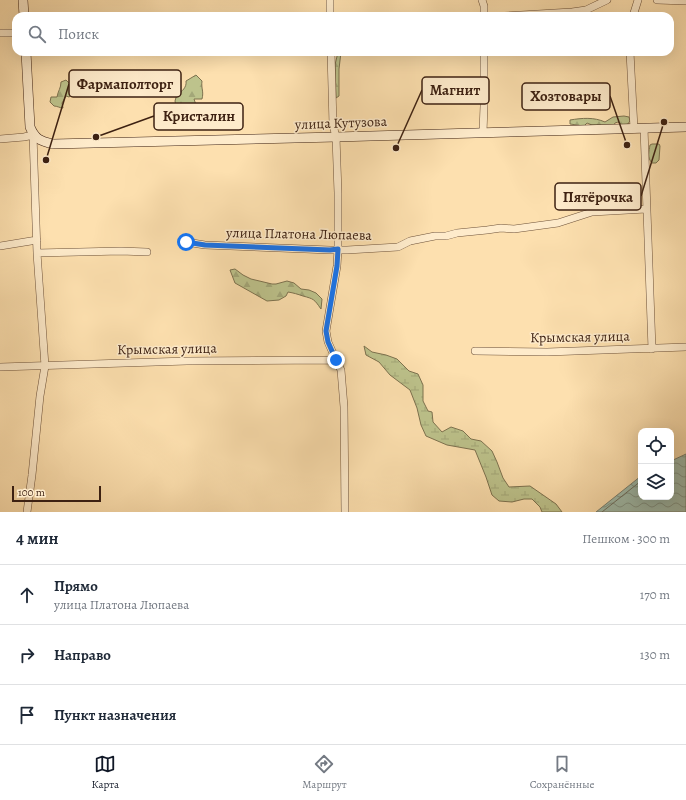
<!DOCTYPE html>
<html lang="ru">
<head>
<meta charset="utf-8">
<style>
  body { margin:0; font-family:Alegreya,serif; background:#f2f2f3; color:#1f2937 }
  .controls { position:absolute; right:12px; bottom:12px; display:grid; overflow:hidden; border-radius:8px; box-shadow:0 4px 16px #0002 }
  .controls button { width:36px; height:36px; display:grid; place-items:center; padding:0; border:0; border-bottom:1px solid #e0e1e3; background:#fff; color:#1f2937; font:20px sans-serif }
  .scale { position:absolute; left:12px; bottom:10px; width:89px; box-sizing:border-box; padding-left:4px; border:2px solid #3d2112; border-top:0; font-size:11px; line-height:14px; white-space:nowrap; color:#3d2112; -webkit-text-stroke:3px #feebcb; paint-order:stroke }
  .stop { position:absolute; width:12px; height:12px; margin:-9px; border:3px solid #1a73e8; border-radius:50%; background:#fff }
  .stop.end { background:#1a73e8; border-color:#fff; box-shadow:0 1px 4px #0008 }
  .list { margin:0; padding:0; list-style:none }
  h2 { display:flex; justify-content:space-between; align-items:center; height:52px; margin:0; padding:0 16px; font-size:17px }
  h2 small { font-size:13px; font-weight:400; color:#747a83 }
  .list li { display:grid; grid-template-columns:26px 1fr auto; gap:12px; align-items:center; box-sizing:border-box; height:60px; padding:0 16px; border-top:1px solid #e0e1e3 }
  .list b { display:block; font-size:15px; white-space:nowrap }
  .list p { margin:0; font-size:13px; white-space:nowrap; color:#747a83 }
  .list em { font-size:13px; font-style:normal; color:#747a83 }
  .icon { flex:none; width:22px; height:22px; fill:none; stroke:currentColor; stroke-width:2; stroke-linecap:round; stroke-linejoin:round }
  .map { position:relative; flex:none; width:686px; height:512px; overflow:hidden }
  .search { position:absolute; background:#fff; box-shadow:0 4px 16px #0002; left:12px; right:12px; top:12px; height:44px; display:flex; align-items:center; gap:10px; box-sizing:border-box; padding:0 14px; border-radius:12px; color:#747a83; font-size:15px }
  .sheet { height:232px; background:#fff }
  nav { display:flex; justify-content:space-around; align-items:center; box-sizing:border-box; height:56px; border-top:1px solid #e0e1e3; background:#fff; font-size:11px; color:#747a83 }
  nav a { display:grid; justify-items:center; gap:2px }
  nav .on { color:#111827 }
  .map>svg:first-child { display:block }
  .grass { fill:#bdc38c; stroke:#7d724f }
  .forest { fill:url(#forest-firs); stroke:#7d724f }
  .wetland { fill:url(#wetland-marsh); stroke:#7d724f }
  .water { fill:url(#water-waves); stroke:#787f70 }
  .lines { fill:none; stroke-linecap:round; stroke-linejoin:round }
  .shore { stroke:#6e6f60; stroke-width:1 }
  .street-casing { stroke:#6d5139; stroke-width:8 }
  .secondary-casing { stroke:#3d2112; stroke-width:10 }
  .street { stroke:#feebcb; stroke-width:7 }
  .secondary { stroke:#feebcb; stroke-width:9 }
  .route { stroke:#1a73e8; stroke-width:5 }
  .labels { text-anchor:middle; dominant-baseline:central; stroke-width:3; stroke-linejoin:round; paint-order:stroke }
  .street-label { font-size:14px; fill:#3d2112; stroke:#feebcb }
  .leader { fill:none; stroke:#3d2112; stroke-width:1.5 }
  .callout-dot { fill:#3d2112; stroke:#feebcb; stroke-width:1.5 }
  .callout { fill:#feebcb; stroke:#3d2112; stroke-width:1.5 }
  .callout-label { font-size:15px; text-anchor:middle; font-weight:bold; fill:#3d2112 }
</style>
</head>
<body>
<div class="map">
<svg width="686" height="512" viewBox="0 0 686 512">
  <defs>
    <pattern id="forest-firs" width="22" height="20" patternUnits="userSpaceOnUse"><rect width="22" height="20" fill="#bdc38c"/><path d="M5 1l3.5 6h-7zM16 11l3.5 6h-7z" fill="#a3a778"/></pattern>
    <pattern id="wetland-marsh" width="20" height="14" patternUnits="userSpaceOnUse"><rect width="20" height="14" fill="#bdc38c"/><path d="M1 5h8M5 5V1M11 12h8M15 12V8" fill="none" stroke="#a3a778"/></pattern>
    <pattern id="water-waves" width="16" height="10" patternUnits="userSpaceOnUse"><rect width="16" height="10" fill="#9fbdae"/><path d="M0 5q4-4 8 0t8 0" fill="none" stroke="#83998c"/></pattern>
  </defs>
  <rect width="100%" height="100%" fill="#fde0af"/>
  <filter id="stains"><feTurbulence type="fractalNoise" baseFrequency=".005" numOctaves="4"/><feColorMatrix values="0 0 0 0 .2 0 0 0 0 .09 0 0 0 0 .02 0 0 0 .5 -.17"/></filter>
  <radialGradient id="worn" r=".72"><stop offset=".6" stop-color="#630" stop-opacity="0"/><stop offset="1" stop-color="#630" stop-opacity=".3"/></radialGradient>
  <path class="grass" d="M 652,144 L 659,144 L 660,146 L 659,160 L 656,163 L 652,163 C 647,158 649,151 650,145 Z"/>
  <path class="forest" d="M 338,52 L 341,52 L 339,69 L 339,96 L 336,98 L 335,65 Z
    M 196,75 L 202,81 C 201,89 204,91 202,99 L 194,99 L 196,105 L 201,110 L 198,121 L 195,124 C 188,118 185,110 180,104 L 179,108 L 176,106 L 175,101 L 177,94 C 182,92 187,87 186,81 Z
    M 66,80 L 70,84 L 73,84 L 76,87 L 73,88 L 73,92 L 72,95 L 69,97 L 66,96 L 62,103 L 63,108 C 60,108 57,106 54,106 L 50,102 L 51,97 L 57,97 C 58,91 61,88 61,82 Z
    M 624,116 L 629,117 L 630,121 L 627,125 L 622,125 L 618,122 L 615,123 L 613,126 L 592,125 L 587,123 L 584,126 L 570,124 L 570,120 C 582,118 594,117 605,122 L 613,117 Z
    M 235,269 L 243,275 L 251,279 L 272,284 L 276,284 L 287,281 L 294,283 L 301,289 L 309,290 L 316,293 L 322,299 L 321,309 C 314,299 314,299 303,296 C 297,294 294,293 288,292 L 286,296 L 279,300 L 267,301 L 235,283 L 230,270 Z"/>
  <path class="wetland" d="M 364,346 L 372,352 L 386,355 L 397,359 L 409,371 L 418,374 L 423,385 L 423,401 L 428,411 L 432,412 L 433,422 L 442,432 L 451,427 L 463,431 L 471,439 L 481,441 L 492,451 L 497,462 L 503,478 L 509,487 L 530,486 L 556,504 L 562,512 L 542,512 L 540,507 L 532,499 L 524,499 L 512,502 L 499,501 L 492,495 L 486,477 L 475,450 L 447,445 L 426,436 L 421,425 L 417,408 L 410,390 L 390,375 L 379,362 L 366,355 Z"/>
  <path class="water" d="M 686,454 L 686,512 L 596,512 L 641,476 L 641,497 L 671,497 L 671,461 Z"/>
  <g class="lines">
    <path class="shore" d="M 602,512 L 641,481"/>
    <defs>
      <path id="street" d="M 330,0 L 330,16
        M 482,0 L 484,6 L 484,16
        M 657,0 L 686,1
        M 505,16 L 572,12 L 586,10 L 607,0
        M 633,16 L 638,0
        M 0,33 L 16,33
        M 331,52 L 333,125 L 336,137 L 338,193 L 338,249 L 337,266 L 326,331 L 328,342 L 336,360 L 341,370 L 344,407 L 345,512
        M 630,52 L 634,129
        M 644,128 L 652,349
        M 483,132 L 484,106 L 484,52
        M 0,139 L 24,137 L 33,135 L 37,253 L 45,366 L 40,396 L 32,475 L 27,512
        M 186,242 L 205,245 L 330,250 L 347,250 L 398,247 L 410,241 L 435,236 L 446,236 L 457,233 L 487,230 L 501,228 L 514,229 L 558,223 L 592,212 L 646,209
        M 0,246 L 37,240
        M 37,253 L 121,251 L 147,252
        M 475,351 L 547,352 L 686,347
        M 0,367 L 187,361 L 336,360"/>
      <path id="secondary" d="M 23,0 L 24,16
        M 26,52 L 30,127 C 35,139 40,141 53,144 L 336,137 L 686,127"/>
    </defs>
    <use href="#street" class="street-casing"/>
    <use href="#secondary" class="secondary-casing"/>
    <use href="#street" class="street"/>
    <use href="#secondary" class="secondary"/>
  </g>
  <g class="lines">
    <path class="route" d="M 186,242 L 205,245 L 330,250 L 338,249 L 337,266 L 326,331 L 328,342 L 336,360"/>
  </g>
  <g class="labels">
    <g class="street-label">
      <text transform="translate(341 123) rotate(-2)">улица Кутузова</text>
      <text transform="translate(299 234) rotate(1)">улица Платона Люпаева</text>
      <text transform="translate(580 337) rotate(-1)">Крымская улица</text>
      <text transform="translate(167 349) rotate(-1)">Крымская улица</text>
    </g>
  </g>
  <path class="leader" d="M46 160L69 84M396 148L422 90M627 145L610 96M96 137L154 116M664 122L641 196"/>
  <g class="callout-dot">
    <circle cx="46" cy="160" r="4"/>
    <circle cx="396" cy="148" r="4"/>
    <circle cx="627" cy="145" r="4"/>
    <circle cx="96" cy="137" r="4"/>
    <circle cx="664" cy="122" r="4"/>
  </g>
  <g class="callout">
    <rect x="69" y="70" width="112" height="27" rx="4"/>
    <rect x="422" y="77" width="67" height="27" rx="4"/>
    <rect x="522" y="83" width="88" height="27" rx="4"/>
    <rect x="154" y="103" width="89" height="27" rx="4"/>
    <rect x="555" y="183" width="86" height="27" rx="4"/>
  </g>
  <g class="callout-label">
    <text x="125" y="89">Фармаполторг</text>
    <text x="455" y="95">Магнит</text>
    <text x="566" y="101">Хозтовары</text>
    <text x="199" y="121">Кристалин</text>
    <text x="598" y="202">Пятёрочка</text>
  </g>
  <rect width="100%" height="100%" filter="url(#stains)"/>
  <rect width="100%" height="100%" fill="url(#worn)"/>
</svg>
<div class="controls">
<button><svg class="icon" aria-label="locate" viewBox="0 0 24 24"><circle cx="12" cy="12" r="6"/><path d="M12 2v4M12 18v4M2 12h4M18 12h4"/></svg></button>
<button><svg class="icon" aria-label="layers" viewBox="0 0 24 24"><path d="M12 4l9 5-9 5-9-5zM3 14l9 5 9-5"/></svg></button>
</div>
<div class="scale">100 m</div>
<div class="stop" style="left:186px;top:242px"></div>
<div class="stop end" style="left:336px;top:360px"></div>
<div class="search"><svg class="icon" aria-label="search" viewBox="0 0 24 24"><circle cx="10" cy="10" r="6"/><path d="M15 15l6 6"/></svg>Поиск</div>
</div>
<section class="sheet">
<h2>4 мин<small>Пешком · 300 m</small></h2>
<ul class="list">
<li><svg class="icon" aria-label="ahead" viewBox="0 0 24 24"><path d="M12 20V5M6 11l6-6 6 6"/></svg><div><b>Прямо</b><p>улица Платона Люпаева</p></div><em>170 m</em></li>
<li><svg class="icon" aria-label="right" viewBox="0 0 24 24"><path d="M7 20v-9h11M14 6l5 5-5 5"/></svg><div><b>Направо</b></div><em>130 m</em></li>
<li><svg class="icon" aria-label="arrive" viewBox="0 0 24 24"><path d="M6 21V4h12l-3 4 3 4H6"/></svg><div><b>Пункт назначения</b></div></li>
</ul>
</section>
<nav>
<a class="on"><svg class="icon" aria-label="map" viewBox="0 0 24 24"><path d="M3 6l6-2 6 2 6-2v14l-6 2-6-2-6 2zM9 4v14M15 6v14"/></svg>Карта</a>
<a><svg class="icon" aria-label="directions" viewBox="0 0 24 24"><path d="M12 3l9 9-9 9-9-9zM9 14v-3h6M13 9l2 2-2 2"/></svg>Маршрут</a>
<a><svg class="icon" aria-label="saved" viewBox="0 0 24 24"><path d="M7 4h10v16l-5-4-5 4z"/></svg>Сохранённые</a>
</nav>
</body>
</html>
